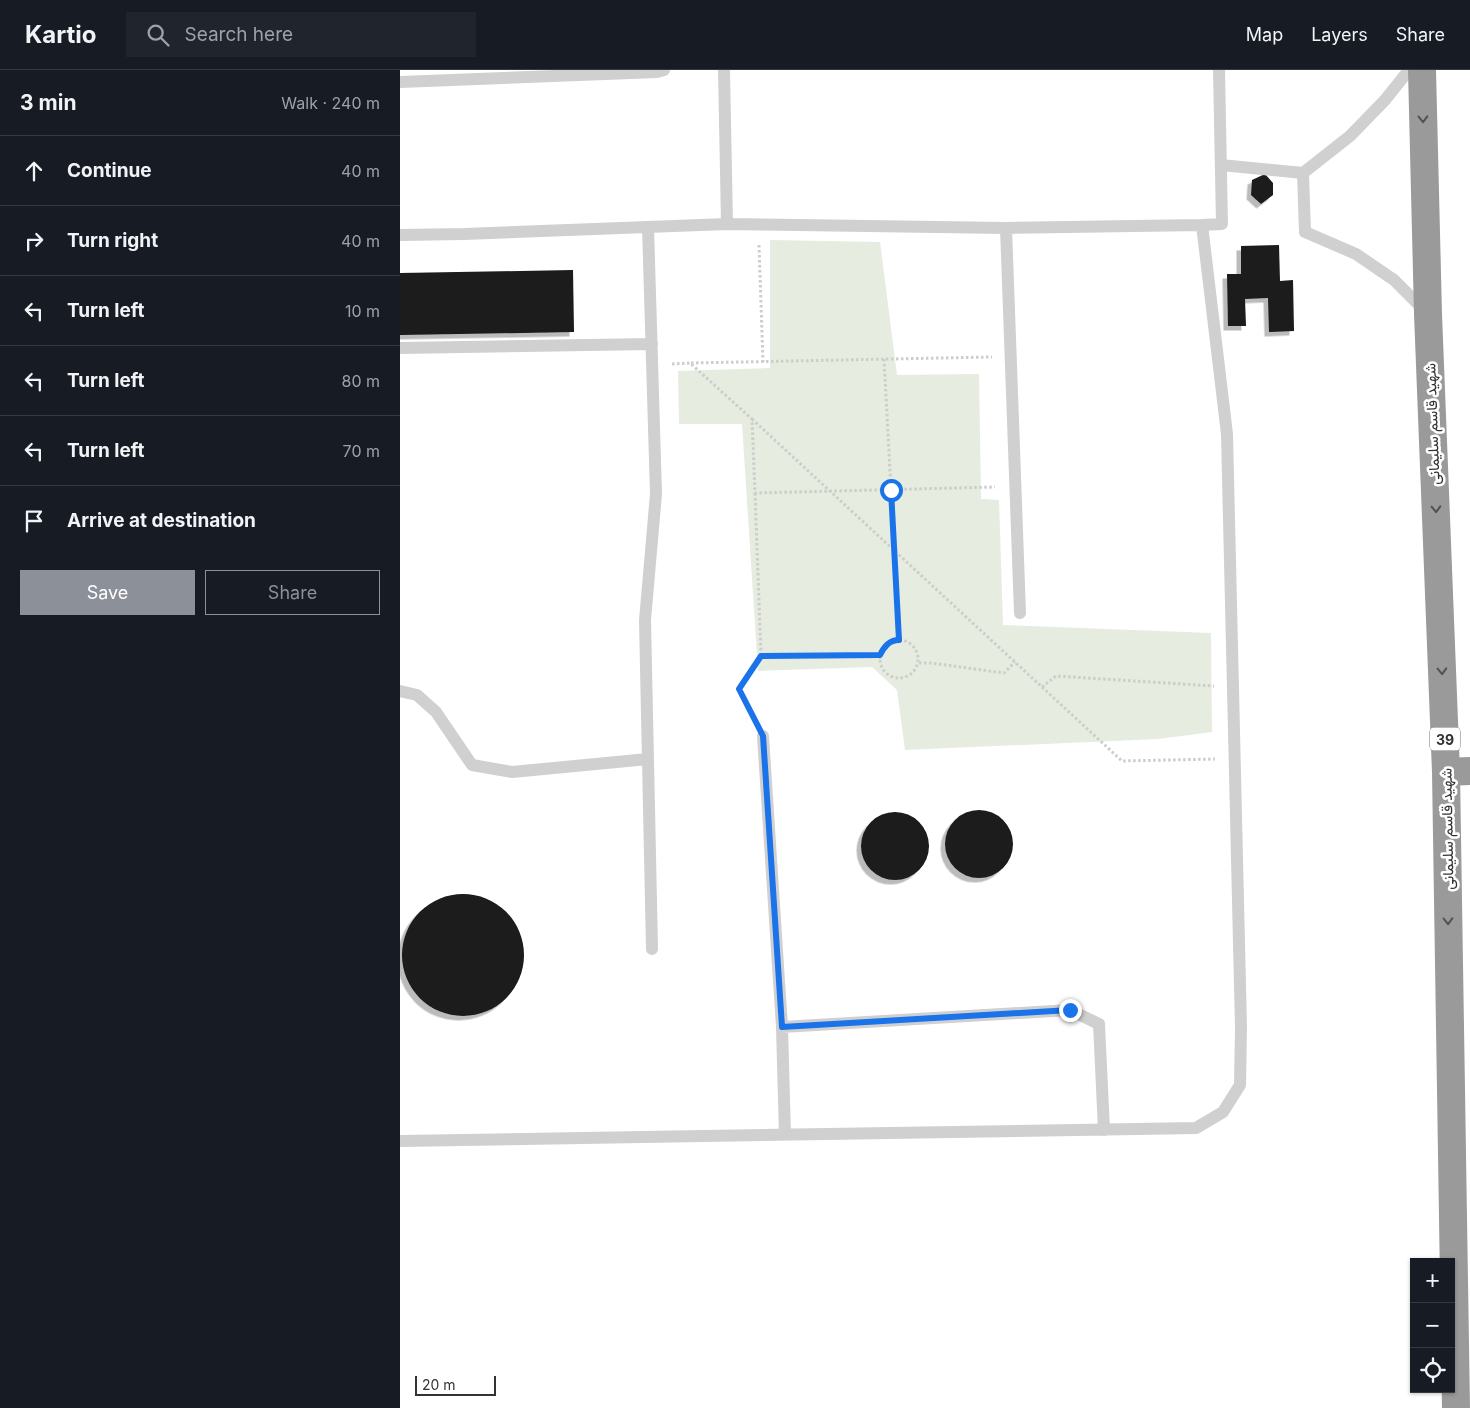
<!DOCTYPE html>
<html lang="en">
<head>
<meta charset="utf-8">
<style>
  body { margin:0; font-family:Inter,Vazirmatn,sans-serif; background:#20242c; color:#f1f3f6 }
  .controls { position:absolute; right:15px; bottom:15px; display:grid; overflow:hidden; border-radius:0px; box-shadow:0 1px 4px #0004 }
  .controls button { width:45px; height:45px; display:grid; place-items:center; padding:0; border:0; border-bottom:1px solid #363941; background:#171b24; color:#f1f3f6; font:25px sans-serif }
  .scale { position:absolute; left:15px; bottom:12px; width:81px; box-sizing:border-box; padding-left:5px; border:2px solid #333; border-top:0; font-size:14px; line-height:18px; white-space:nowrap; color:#333; -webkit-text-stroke:4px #fff; paint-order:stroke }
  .stop { position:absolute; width:15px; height:15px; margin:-11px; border:4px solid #1a73e8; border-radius:50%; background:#fff }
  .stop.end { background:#1a73e8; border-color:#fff; box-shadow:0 1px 5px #0008 }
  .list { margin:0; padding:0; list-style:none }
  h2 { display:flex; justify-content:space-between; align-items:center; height:65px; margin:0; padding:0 20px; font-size:21px }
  h2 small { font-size:16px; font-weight:400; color:#9ea1a6 }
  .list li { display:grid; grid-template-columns:32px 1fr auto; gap:15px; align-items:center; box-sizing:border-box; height:70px; padding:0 20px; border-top:1px solid #363941 }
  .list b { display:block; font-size:19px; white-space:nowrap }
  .list em { font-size:16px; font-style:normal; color:#9ea1a6 }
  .actions { display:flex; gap:10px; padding:15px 20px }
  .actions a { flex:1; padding:11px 0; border:1px solid #8c9099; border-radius:0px; text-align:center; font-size:18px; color:#8c9099 }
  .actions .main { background:#8c9099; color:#fff }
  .icon { flex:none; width:28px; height:28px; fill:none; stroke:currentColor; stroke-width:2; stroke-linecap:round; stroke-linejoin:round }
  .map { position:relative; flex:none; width:1070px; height:1338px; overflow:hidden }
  header { display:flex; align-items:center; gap:30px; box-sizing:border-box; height:70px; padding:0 25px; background:#171b24; border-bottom:1px solid #363941 }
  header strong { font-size:24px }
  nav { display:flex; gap:28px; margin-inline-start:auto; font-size:18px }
  .search { width:350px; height:45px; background:#20242c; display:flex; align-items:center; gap:12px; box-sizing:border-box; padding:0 18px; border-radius:0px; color:#9ea1a6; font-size:19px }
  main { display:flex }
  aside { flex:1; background:#171b24 }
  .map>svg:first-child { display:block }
  .green { fill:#e6ecdf }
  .building { fill:#1a1a1a; filter:url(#shadow) }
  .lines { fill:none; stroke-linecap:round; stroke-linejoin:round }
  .path { stroke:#cdcdcd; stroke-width:3; stroke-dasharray:2.5 2.5; stroke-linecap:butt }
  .lane { stroke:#d0d0d0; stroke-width:12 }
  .highway { stroke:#9a9a9a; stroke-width:28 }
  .oneway { stroke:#525252 }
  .route { stroke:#1a73e8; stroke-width:6 }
  .labels { text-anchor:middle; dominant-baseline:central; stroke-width:5; stroke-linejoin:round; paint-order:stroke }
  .shield { fill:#fff; stroke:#707070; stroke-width:1 }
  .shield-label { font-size:14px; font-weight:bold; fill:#333 }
  .street-label { font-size:15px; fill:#333; stroke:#fff }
</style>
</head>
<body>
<header>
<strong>Kartio</strong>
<div class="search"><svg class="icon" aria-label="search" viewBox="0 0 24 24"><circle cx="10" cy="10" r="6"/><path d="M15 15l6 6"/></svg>Search here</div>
<nav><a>Map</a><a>Layers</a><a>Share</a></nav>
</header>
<main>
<aside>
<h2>3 min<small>Walk · 240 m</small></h2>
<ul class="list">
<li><svg class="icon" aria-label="ahead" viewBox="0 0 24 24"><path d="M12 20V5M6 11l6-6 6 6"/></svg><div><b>Continue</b></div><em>40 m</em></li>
<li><svg class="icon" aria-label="right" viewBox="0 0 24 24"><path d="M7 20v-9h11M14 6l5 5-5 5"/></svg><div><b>Turn right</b></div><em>40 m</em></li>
<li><svg class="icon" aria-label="left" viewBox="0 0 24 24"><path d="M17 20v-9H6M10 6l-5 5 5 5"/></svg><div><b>Turn left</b></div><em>10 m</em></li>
<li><svg class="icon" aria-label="left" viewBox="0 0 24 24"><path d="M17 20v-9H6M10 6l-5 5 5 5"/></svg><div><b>Turn left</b></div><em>80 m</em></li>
<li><svg class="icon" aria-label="left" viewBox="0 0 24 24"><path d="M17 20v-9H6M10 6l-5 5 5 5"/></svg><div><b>Turn left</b></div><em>70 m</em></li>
<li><svg class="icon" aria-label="arrive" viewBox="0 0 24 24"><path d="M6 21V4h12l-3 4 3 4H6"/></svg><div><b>Arrive at destination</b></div></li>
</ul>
<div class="actions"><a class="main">Save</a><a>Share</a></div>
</aside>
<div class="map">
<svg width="1070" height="1338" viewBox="0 0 1070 1338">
  <defs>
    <filter id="shadow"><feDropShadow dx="-4.5" dy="4.5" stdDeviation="0" flood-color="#0004"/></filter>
  </defs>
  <rect width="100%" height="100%" fill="#fff"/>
  <path class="green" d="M 370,170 L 480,172 L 497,305 L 579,304 L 581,429 L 599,430 L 603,555 L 811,563 L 812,662 L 758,669 L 505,680 L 497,620 L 472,597 L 358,601 L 342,354 L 279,354 L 278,301 L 370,298 Z"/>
  <path class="building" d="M 865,104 L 873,113 L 873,125 L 861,134 L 851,125 L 852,110 Z
    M 879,175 L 880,211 L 893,210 L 894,261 L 869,262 L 868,228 L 845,229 L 846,256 L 828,256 L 827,204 L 841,204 L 841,176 Z
    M 173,200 L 174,262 L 0,265 L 0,203 Z
    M545 774a34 34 0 1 1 68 0a34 34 0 1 1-68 0Z
    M461 776a34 34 0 1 1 68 0a34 34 0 1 1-68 0Z
    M2 885a61 61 0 1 1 122 0a61 61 0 1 1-122 0Z"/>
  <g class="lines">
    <path class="path" d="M 359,175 L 363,292
      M 484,289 L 499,570
      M 291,293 L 592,287
      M 272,294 L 290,293 L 352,349 L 355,423 L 595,417
      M 352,349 L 722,691 L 815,689
      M 355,423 L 361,585 L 480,585
      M480 589a19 19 0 1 1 38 0a19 19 0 1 1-38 0Z
      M 519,593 L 531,593 L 604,603 L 615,592
      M 642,617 L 656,606 L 814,616
      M 354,649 L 339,619 L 361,585"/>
    <path class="lane" d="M 324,0 L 327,154
      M 1009,0 L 985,30 L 950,66 L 903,103 L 905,162 L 956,184 L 994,210 L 1025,241
      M 0,12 L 257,2 L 264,0
      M 821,95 L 903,103
      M 802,155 L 822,154 L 819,0
      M 248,157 L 256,424 L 245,550 L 252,879
      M 606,158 L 620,543
      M 0,165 L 64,164 L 327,154 L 606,158 L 802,155 L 827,364 L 841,958 L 840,1015 L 823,1042 L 796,1058 L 0,1071
      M 0,278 L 252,274
      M 0,621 L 17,625 L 36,642 L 72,695 L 112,702 L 248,689
      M 363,666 L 382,957
      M 385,1065 L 382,957 L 670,940 L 699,954 L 704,1060"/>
    <path class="highway" d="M 1022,0 L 1028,244 L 1046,702 L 1056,1338
      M 1046,702 L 1070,701"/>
  </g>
  <defs><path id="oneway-chevron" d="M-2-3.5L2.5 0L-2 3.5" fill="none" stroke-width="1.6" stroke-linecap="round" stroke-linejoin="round" transform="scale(1.25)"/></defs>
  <g class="oneway">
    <use href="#oneway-chevron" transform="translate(1023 49) rotate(89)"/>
    <use href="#oneway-chevron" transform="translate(1036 439) rotate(88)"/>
    <use href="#oneway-chevron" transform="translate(1042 601) rotate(88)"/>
    <use href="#oneway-chevron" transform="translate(1048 851) rotate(89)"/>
  </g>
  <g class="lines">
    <path class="route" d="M 491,420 L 499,570 C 489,570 484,577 480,585 L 361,586 L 339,619 L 363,666 L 382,957 L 670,940"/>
  </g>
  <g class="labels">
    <rect class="shield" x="1030" y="657.5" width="30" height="23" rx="4"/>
    <g class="shield-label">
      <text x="1045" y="669">39</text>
    </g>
    <g class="street-label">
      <text transform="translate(1032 354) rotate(-92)">شهید قاسم سلیمانی</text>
      <text transform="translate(1047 759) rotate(-91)">شهید قاسم سلیمانی</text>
    </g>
  </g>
</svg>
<div class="controls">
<button>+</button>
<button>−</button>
<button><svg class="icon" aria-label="locate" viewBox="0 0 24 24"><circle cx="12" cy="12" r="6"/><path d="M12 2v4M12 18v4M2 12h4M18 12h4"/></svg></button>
</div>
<div class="scale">20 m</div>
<div class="stop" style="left:491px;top:420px"></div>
<div class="stop end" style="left:670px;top:940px"></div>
</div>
</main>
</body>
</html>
